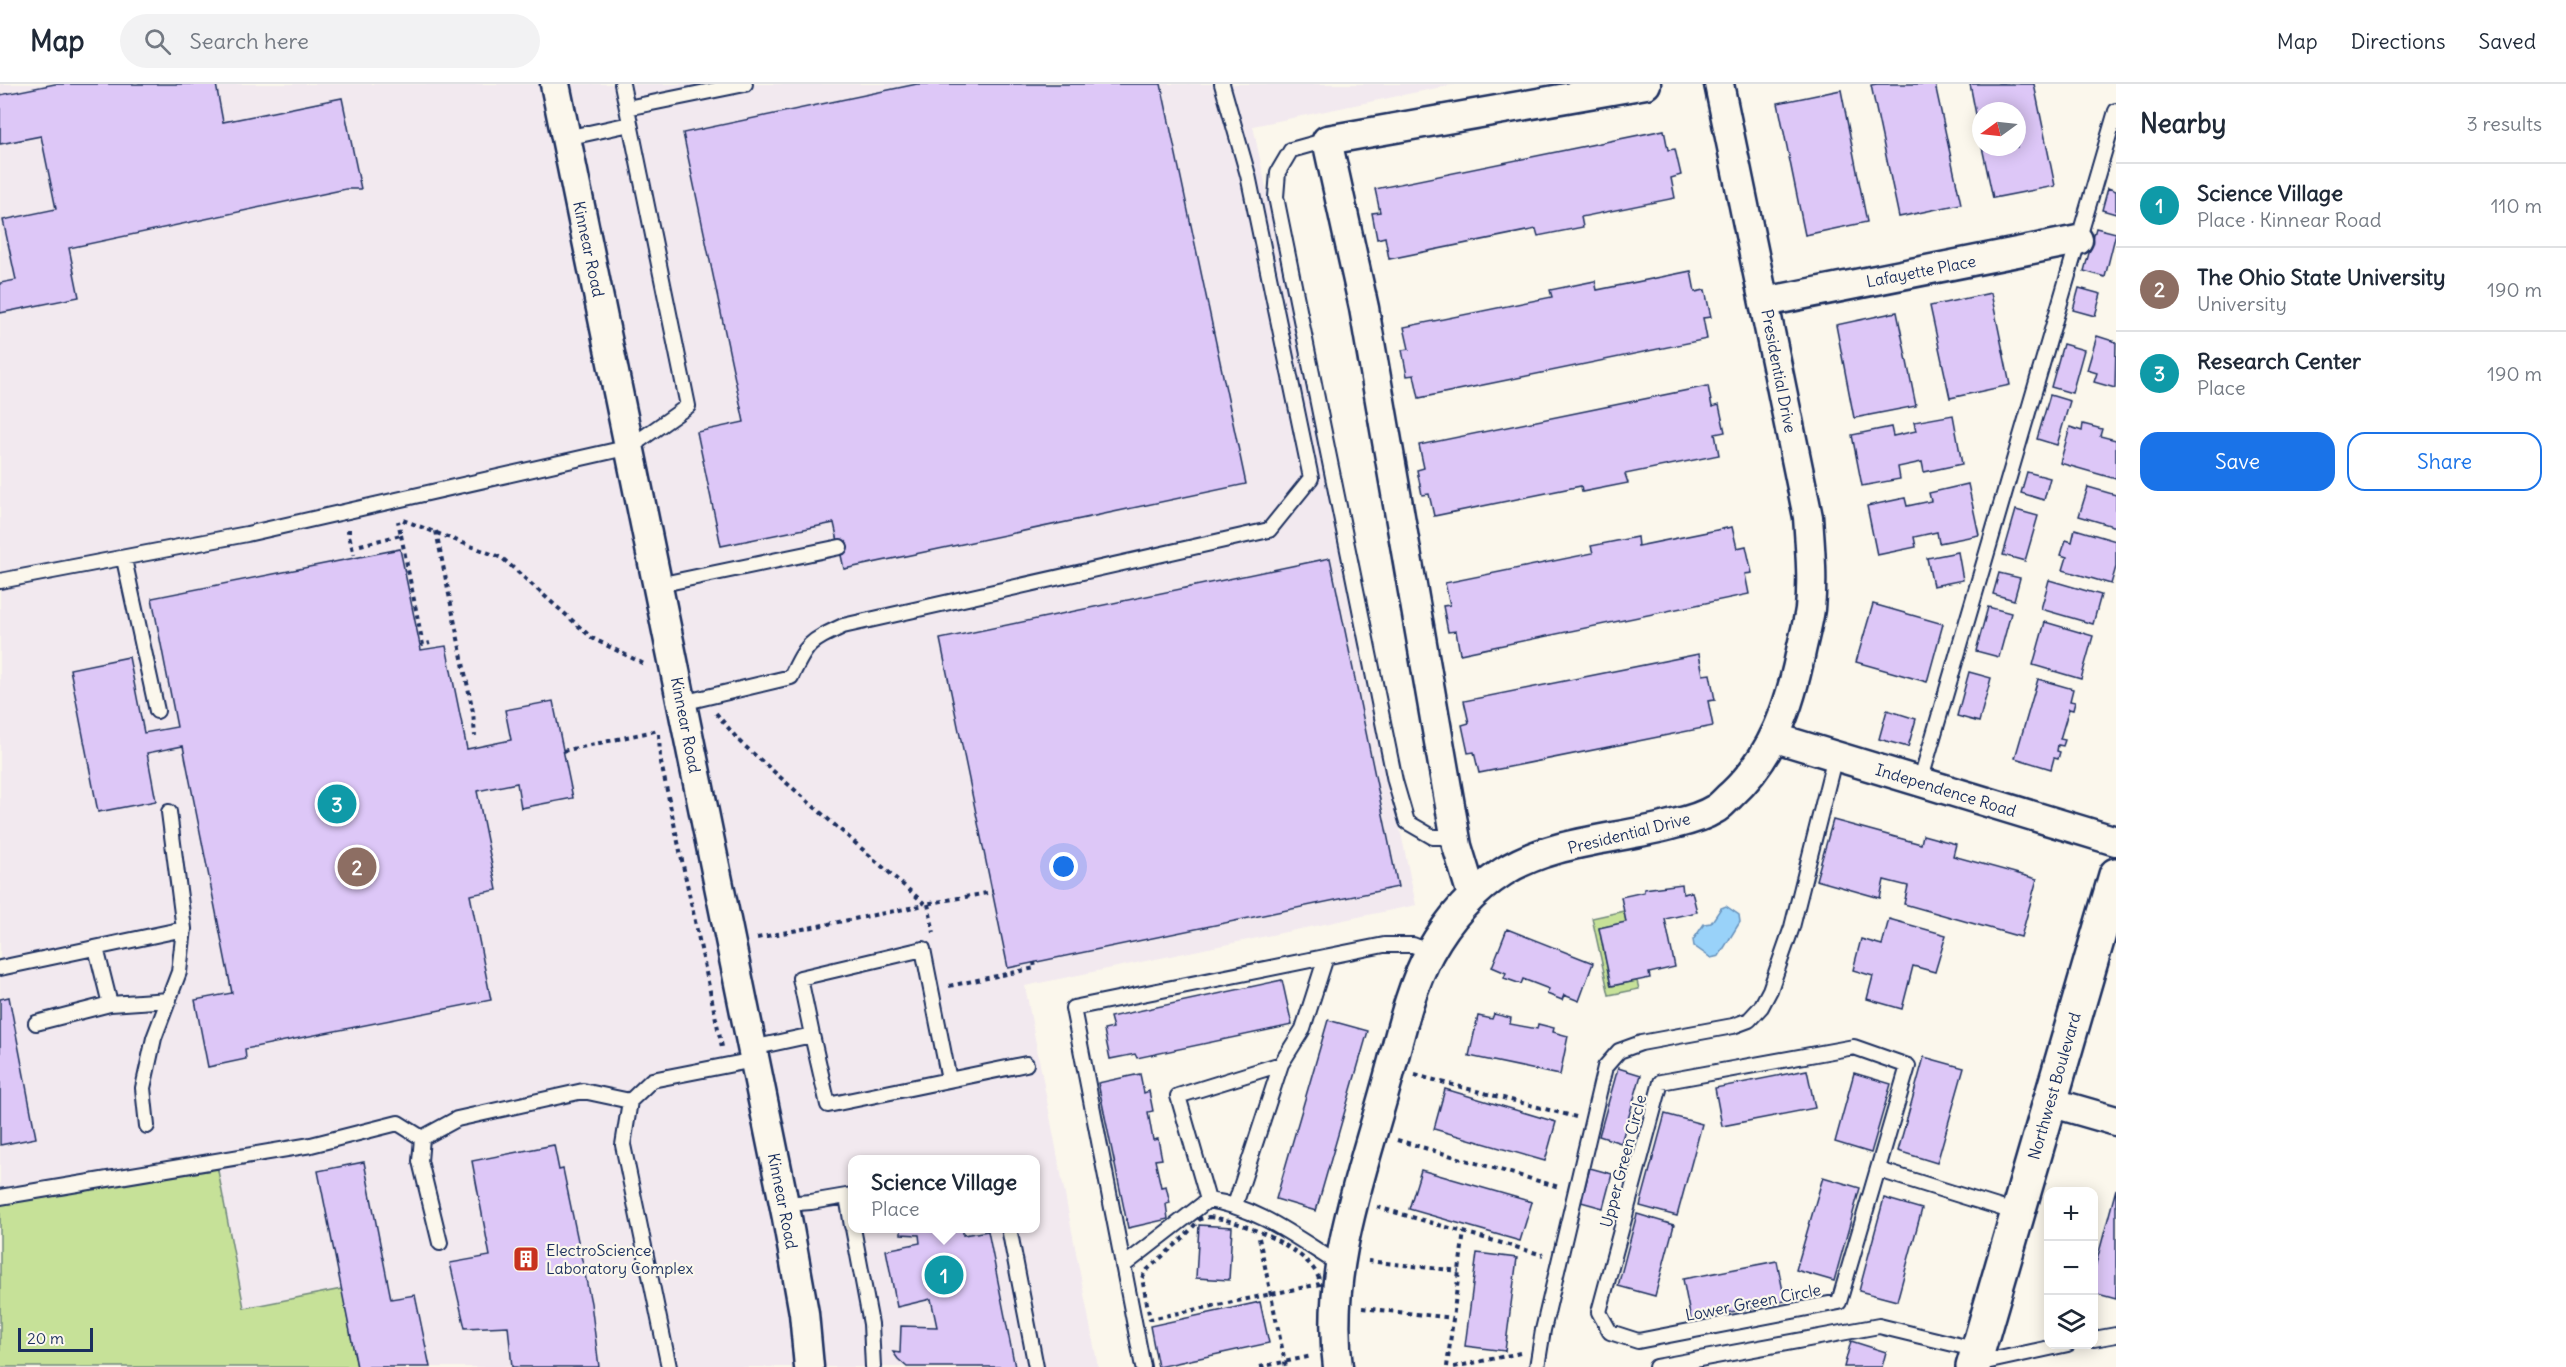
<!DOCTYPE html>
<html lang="en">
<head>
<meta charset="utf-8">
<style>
  body { margin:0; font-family:Delius,sans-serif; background:#f2f2f3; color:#1f2937 }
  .controls { position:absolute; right:18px; bottom:18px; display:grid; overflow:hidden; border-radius:12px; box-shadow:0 3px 15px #0003 }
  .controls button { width:54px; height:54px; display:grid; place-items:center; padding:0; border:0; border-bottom:2px solid #e0e1e3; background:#fff; color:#1f2937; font:30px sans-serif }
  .compass { position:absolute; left:1972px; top:18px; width:54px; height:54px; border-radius:50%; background:#fff; box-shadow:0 3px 15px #0003; rotate:255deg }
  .scale { position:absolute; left:18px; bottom:15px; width:75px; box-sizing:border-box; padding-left:6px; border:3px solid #1b2f5e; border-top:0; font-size:16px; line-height:21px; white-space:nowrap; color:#1b2f5e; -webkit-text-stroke:4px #fbf7ec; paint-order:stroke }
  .you { position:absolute; left:1064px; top:783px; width:21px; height:21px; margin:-15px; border:4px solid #fff; border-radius:50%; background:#1a73e8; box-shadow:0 0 0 9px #1a73e833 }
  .badge { display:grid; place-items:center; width:39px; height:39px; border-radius:50%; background:#1a73e8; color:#fff; font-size:20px; font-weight:700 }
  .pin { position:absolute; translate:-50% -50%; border:3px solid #fff; box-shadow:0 2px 6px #0006 }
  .popup { position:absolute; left:848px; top:1071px; width:192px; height:78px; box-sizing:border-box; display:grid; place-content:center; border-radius:12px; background:#fff; filter:drop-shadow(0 2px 4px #0005); font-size:20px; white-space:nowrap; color:#747a83 }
  .popup b { font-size:22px; color:#1f2937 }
  .popup::after { content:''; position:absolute; left:50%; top:100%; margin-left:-12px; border:12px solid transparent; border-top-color:#fff }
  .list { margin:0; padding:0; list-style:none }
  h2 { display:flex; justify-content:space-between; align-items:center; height:78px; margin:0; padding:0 24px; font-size:26px }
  h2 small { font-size:20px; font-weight:400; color:#747a83 }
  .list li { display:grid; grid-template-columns:39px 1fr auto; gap:18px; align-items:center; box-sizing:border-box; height:84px; padding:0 24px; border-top:2px solid #e0e1e3 }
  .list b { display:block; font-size:22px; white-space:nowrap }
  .list p { margin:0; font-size:20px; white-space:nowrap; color:#747a83 }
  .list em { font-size:20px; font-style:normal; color:#747a83 }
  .actions { display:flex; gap:12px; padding:18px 24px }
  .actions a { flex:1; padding:14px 0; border:2px solid #1a73e8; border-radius:18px; text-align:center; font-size:21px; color:#1a73e8 }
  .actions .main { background:#1a73e8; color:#fff }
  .icon { flex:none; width:33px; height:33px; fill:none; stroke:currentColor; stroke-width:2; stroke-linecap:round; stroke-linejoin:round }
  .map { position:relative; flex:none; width:2116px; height:1283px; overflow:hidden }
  header { display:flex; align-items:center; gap:36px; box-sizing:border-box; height:84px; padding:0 30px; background:#fff; border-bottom:2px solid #e0e1e3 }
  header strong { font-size:28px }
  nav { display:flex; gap:33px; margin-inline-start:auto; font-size:21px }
  .search { width:420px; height:54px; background:#f2f2f3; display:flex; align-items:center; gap:15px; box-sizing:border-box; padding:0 21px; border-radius:33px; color:#747a83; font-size:22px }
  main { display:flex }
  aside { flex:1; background:#fff }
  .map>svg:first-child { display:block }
  .built { fill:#f2e9ef; fill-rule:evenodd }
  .green { fill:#c6e198; stroke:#70887b; stroke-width:1.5 }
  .water { fill:#99d2f9; stroke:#6791bb; stroke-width:1.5 }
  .building { fill:#ddc7f7; stroke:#1b2f5e; stroke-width:1.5 }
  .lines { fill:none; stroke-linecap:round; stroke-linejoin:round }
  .lane-casing { stroke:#1b2f5e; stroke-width:18 }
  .street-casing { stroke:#1b2f5e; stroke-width:33 }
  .secondary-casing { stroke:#1b2f5e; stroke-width:38 }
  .path { stroke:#1b2f5e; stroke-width:4; stroke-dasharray:4.5 4.5; stroke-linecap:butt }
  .lane { stroke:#fbf7ec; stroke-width:14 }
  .street { stroke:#fbf7ec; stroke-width:28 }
  .secondary { stroke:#fbf7ec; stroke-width:33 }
  .labels { text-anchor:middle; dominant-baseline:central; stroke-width:4.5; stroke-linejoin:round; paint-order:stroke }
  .street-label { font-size:16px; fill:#1b2f5e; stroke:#fbf7ec }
  .poi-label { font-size:16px; fill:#1b2f5e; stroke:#fbf7ec; text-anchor:start }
</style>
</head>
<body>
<header>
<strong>Map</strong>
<div class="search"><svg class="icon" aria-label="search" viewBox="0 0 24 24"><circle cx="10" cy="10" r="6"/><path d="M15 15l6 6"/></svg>Search here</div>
<nav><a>Map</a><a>Directions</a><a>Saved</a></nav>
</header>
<main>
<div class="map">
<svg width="2116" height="1283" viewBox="0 0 2116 1283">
  <rect width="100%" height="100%" fill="#fbf7ec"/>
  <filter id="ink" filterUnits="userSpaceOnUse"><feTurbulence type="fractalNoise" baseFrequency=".0167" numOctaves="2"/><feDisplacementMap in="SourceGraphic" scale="12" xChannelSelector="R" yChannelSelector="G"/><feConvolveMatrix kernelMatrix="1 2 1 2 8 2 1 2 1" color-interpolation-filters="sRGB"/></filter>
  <g filter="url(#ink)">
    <path class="built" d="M 0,0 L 1456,0 L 1253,42 L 1416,821 L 1025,902 L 1098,1283 L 0,1283 ZM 852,1076 L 1036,1076 L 1036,1144 L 852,1144 Z"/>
    <path class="green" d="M 1624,827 L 1626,838 L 1599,844 L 1611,902 L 1637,897 L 1639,905 L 1609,911 L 1592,834 Z
      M 216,1076 L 244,1224 L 342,1205 L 357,1283 L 0,1283 L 0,1113 Z"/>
    <path class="water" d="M 1726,822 L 1739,831 L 1740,838 L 1719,872 L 1711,874 L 1694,862 L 1693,856 L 1704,840 L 1711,839 L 1721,824 Z"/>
    <path class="building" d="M 55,0 L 216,0 L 223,38 L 342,14 L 361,105 L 346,105 L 69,164 L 79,213 L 0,229 L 0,199 L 16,196 L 3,136 L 56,125 L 41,52 L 0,60 L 0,11 Z
      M 917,0 L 1161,0 L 1246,400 L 844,485 L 834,439 L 721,462 L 697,348 L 744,338 L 683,49 Z
      M 1877,0 L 1935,0 L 1961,120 L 1899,133 L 1871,1 Z
      M 1970,0 L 2034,0 L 2055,102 L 1993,114 L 1982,63 L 2017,63 L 2017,27 L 1981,27 L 1981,56 Z
      M 1841,6 L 1867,138 L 1805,151 L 1778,19 Z
      M 1664,46 L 1668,66 L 1675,65 L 1681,91 L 1671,94 L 1675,114 L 1581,133 L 1583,143 L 1538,152 L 1536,145 L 1389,175 L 1385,153 L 1377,155 L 1372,129 L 1380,128 L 1375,105 Z
      M 2108,104 L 2116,107 L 2116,130 L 2102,126 Z
      M 2096,144 L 2116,149 L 2105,193 L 2084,187 Z
      M 1691,187 L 1695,208 L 1705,206 L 1711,233 L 1703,234 L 1707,255 L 1419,314 L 1414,291 L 1407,292 L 1402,266 L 1409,265 L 1404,243 L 1552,213 L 1550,206 L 1595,197 L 1597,206 Z
      M 2079,204 L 2101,210 L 2095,232 L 2073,226 Z
      M 1991,209 L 2010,301 L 1950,314 L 1930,222 Z
      M 1897,228 L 1916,322 L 1854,334 L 1836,241 Z
      M 2097,252 L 2116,258 L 2115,304 L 2094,298 L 2097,289 L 2087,286 Z
      M 2063,260 L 2084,266 L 2072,309 L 2051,303 Z
      M 1708,302 L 1712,323 L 1719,321 L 1725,348 L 1715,350 L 1719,371 L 1625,390 L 1628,399 L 1582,408 L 1581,402 L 1434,432 L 1429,410 L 1422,411 L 1417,386 L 1424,384 L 1419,361 Z
      M 2050,311 L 2070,317 L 2057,361 L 2037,355 Z
      M 1953,331 L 1962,380 L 1924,388 L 1922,378 L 1898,383 L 1900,395 L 1862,402 L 1852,351 L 1891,343 L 1893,352 L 1916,347 L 1914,338 Z
      M 2083,340 L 2102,345 L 2100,352 L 2116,356 L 2116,395 L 2060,379 L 2070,343 L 2082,347 Z
      M 2027,388 L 2050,394 L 2044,416 L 2021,409 Z
      M 1968,400 L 1979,451 L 1939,459 L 1937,448 L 1914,453 L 1916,463 L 1877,471 L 1867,422 L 1905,414 L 1907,422 L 1931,417 L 1929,409 Z
      M 2088,403 L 2116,411 L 2116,443 L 2079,432 Z
      M 2016,426 L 2038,432 L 2025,477 L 2003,471 Z
      M 1732,443 L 1737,464 L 1746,462 L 1752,489 L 1745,490 L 1749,510 L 1460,570 L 1456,547 L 1448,548 L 1443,522 L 1450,521 L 1445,499 L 1593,469 L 1591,462 L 1637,453 L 1638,462 Z
      M 2075,445 L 2116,457 L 2116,483 L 2111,500 L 2063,486 L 2067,473 L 2061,471 L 2066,456 L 2072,458 Z
      M 400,465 L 421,566 L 446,562 L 467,665 L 511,656 L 505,626 L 553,617 L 573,714 L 521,724 L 517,699 L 477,707 L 497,806 L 470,811 L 491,916 L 245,965 L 246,975 L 208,983 L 195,916 L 232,909 L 183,662 L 147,669 L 156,717 L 98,728 L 70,585 L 129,573 L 144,649 L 177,643 L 152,514 Z
      M 1958,468 L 1963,496 L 1933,502 L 1927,474 Z
      M 1330,474 L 1398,803 L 1008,884 L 940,555 Z
      M 1999,489 L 2020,494 L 2014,516 L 1993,510 Z
      M 2049,496 L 2101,511 L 2093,540 L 2041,525 Z
      M 1873,520 L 1943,540 L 1927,598 L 1856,578 Z
      M 1988,523 L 2011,529 L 1999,573 L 1976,567 Z
      M 2045,538 L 2093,552 L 2081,595 L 2033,581 Z
      M 1699,570 L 1703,591 L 1710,590 L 1715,616 L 1708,617 L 1713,642 L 1479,689 L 1474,668 L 1468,669 L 1462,641 L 1469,639 L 1464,617 Z
      M 1969,588 L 1991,594 L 1979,638 L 1957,632 Z
      M 2038,595 L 2073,605 L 2070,617 L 2075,618 L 2073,626 L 2069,625 L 2060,655 L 2065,656 L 2063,662 L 2058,661 L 2057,667 L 2060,668 L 2058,675 L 2054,674 L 2051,685 L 2015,674 Z
      M 1887,626 L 1916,635 L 1908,663 L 1879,655 Z
      M 1833,736 L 1921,760 L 1923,751 L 1956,760 L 1953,772 L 2037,795 L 2021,853 L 1904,820 L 1908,802 L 1884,796 L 1880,814 L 1816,796 Z
      M 1682,800 L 1683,810 L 1692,808 L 1697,828 L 1665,835 L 1675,883 L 1649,889 L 1650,894 L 1611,902 L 1599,844 L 1626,838 L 1621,813 L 1644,808 L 1644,805 Z
      M 1889,835 L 1946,851 L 1935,888 L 1913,882 L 1902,925 L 1867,915 L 1873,892 L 1853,886 L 1861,855 L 1882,861 Z
      M 1507,845 L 1593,879 L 1579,917 L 1564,911 L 1562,916 L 1547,910 L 1549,905 L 1523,895 L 1521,900 L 1504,894 L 1506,889 L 1492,883 Z
      M 1282,896 L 1292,941 L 1137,974 L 1135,970 L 1110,975 L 1104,946 L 1113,944 L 1110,933 Z
      M 9,913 L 36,1054 L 0,1061 L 0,915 Z
      M 1494,930 L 1511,934 L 1510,940 L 1537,945 L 1538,940 L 1554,944 L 1553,948 L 1568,952 L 1560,991 L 1469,972 L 1478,932 L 1492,935 Z
      M 1328,936 L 1368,947 L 1316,1127 L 1276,1115 Z
      M 1924,973 L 1964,984 L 1937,1079 L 1898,1067 Z
      M 1618,984 L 1641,991 L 1621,1059 L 1599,1052 Z
      M 1807,986 L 1815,1024 L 1722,1042 L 1715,1004 Z
      M 1854,989 L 1891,1000 L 1871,1069 L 1835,1058 Z
      M 1140,990 L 1144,1009 L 1149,1007 L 1153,1027 L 1148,1028 L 1153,1056 L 1158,1055 L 1162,1075 L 1155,1076 L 1161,1103 L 1166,1102 L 1170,1119 L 1166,1120 L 1168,1135 L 1128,1144 L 1098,999 Z
      M 1445,1005 L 1556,1038 L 1545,1077 L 1434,1045 Z
      M 1665,1030 L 1702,1040 L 1677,1132 L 1640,1122 Z
      M 554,1061 L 559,1086 L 563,1085 L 591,1219 L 599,1283 L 512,1283 L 508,1242 L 465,1244 L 450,1179 L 490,1172 L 472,1077 Z
      M 364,1078 L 391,1215 L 415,1211 L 430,1283 L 357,1283 L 318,1087 Z
      M 1590,1084 L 1612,1090 L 1603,1124 L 1581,1118 Z
      M 1421,1086 L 1532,1118 L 1520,1157 L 1409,1125 Z
      M 1823,1093 L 1860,1104 L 1834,1197 L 1796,1186 Z
      M 2116,1105 L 2116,1215 L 2094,1209 L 2094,1187 Z
      M 1884,1114 L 1922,1125 L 1897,1217 L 1859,1207 Z
      M 1637,1130 L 1674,1141 L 1655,1212 L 1618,1202 Z
      M 1199,1141 L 1232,1143 L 1229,1196 L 1196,1194 Z
      M 901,1144 L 963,1144 L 963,1151 L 988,1147 L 1015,1283 L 907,1283 L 898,1275 L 893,1268 L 900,1269 L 901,1242 L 937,1243 L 931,1215 L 897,1223 L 886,1166 L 920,1159 L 919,1151 L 901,1150 Z
      M 1477,1169 L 1517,1174 L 1505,1267 L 1465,1262 Z
      M 1777,1177 L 1785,1217 L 1691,1236 L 1683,1195 Z
      M 1260,1218 L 1269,1259 L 1158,1283 L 1150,1242 Z
      M 1851,1257 L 1886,1268 L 1882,1283 L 1844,1283 Z"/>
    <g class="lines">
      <defs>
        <path id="lane" d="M 627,24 L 745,0
          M 566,54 L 630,40
          M 1327,56 L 1291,66 L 1278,88 L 1276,113 L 1395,697 L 1407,738 L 1433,753 L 1455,753
          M 124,475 L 157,627
          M 0,497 L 247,450 L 630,363 L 688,322 L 622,0
          M 658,501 L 840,463
          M 682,619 L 791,593 C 807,559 809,558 843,542 L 1269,446 L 1311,394 L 1248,91 L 1222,0
          M 1920,698 L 2116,27
          M 96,864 L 110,920
          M 0,884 L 184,845 L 169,728
          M 36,939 L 110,920 L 169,916
          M 812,951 L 800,894 L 923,865 L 949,996
          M 1854,963 L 1908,982 L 1839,1218 L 1638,1257 L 1610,1248 L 1599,1228 L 1661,998 Z
          M 752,964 L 812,951 L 828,1021 L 1026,980
          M 147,1042 L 143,1004 L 154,954 L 179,888 L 184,845
          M 1879,1086 L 2017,1129
          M 847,1112 L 852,1142
          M 0,1113 L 311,1061 L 398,1039 L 422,1054
          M 1208,1116 L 1178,1012 L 1281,980
          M 784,1120 L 811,1118 L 852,1111
          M 1235,1121 L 1281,980 L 1303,945 L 1326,873
          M 853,1144 L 871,1240 L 873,1283
          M 1009,1144 L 1036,1283
          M 440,1159 L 420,1077 L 422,1054 L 457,1035 L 583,1007 L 630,1017
          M 1123,1182 L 1208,1116 C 1258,1123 1298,1155 1340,1181
          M 2094,1255 L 2116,1251
          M 1976,1280 L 2068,1260
          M 669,1283 L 623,1061 L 630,1017 L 652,996 L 754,976
          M 1143,1283 L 1073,924 L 1384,861 L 1413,861 L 1430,868
          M 1537,1283 L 1543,1246 L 1605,983 L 1619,967 L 1641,959 L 1733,942 L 1749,936 L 1761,923 L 1770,906 L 1792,843 L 1835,672
          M 1656,1283 L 1879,1242 L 1978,1266"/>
        <path id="street" d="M 555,0 L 787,1134 L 804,1229 L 809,1283
          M 1765,218 L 2078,156
          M 1776,654 L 2116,757
          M 1472,811 L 1457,762 L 1364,224 L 1327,56 L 1646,0
          M 2050,1018 L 2116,1037
          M 1338,1283 C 1325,1187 1361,1093 1386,1002 C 1399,957 1408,908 1430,868 C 1448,836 1472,808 1503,788 C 1553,756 1618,756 1674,740 C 1687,737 1704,732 1715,725 C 1721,722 1726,715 1731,711 C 1773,672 1790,622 1801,567 C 1804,553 1808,539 1810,525 C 1813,494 1810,463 1808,433 L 1719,0"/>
        <path id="secondary" d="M 1973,1283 L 2116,791"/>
      </defs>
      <use href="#lane" class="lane-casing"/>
      <use href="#street" class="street-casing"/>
      <use href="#secondary" class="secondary-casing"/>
      <path class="path" d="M 403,436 L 502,474 L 592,554 L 646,581
        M 351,447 L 348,447 L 354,471
        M 436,447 L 473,628 L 475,652
        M 401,451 L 423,561 L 430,559
        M 360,461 L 401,451 L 398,437
        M 716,629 L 740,658 L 925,820 L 993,808
        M 659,650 L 660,674 L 722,963
        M 563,667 L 659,646
        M 928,820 L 934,849
        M 757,854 L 925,821
        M 949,902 L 1035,884 L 1034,878
        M 1415,991 L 1576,1033
        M 1397,1056 L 1559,1103
        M 1377,1123 L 1543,1171
        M 1209,1133 C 1238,1135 1317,1167 1320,1200 L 1150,1235 L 1142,1194 L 1146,1187 L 1183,1154 L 1200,1135 Z
        M 1259,1154 L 1286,1283
        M 1368,1177 L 1459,1187
        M 1362,1224 L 1453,1234
        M 1260,1283 L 1312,1272
        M 1447,1283 L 1464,1147
        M 1454,1283 L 1520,1269"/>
      <use href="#lane" class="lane"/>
      <use href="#street" class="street"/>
      <use href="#secondary" class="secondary"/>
    </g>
  </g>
  <defs>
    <symbol id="building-square" viewBox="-11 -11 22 22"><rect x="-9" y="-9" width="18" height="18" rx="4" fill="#c8321e" stroke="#fbf7ec"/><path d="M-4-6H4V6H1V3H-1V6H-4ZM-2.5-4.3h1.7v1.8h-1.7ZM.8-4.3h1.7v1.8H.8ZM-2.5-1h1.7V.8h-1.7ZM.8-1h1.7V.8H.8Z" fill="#fff"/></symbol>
  </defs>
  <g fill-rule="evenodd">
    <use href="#building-square" x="511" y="1160" width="30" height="30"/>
  </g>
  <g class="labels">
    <g class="street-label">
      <text transform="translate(589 165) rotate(78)">Kinnear Road</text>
      <text transform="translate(1921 187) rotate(-11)">Lafayette Place</text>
      <text transform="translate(1779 287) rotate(79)">Presidential Drive</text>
      <text transform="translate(686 641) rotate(79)">Kinnear Road</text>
      <text transform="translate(1946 706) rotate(17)">Independence Road</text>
      <text transform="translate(1629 749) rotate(-14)">Presidential Drive</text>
      <text transform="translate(2054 1002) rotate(-74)">Northwest Boulevard</text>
      <text transform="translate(1623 1077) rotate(-75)">Upper Green Circle</text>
      <text transform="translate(783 1117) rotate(79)">Kinnear Road</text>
      <text transform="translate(1753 1218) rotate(-11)">Lower Green Circle</text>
    </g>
    <g class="poi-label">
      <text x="546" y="1166">ElectroScience<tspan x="546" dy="18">Laboratory Complex</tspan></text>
    </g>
  </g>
</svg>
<div class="controls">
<button>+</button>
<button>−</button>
<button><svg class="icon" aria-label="layers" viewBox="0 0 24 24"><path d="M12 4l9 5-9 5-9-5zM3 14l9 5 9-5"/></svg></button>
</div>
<svg class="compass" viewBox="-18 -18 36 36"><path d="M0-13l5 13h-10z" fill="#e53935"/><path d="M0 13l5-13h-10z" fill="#747a83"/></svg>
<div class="scale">20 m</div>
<div class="you"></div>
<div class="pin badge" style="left:944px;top:1191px;background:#0f9aa8">1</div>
<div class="popup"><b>Science Village</b>Place</div>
<div class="pin badge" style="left:357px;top:783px;background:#8d6e63">2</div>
<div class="pin badge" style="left:337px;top:720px;background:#0f9aa8">3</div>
</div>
<aside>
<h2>Nearby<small>3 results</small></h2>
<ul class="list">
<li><span class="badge" style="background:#0f9aa8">1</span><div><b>Science Village</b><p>Place · Kinnear Road</p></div><em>110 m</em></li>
<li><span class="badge" style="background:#8d6e63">2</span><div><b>The Ohio State University</b><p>University</p></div><em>190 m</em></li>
<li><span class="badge" style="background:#0f9aa8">3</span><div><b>Research Center</b><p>Place</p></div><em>190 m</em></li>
</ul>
<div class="actions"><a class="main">Save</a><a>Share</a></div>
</aside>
</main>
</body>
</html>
